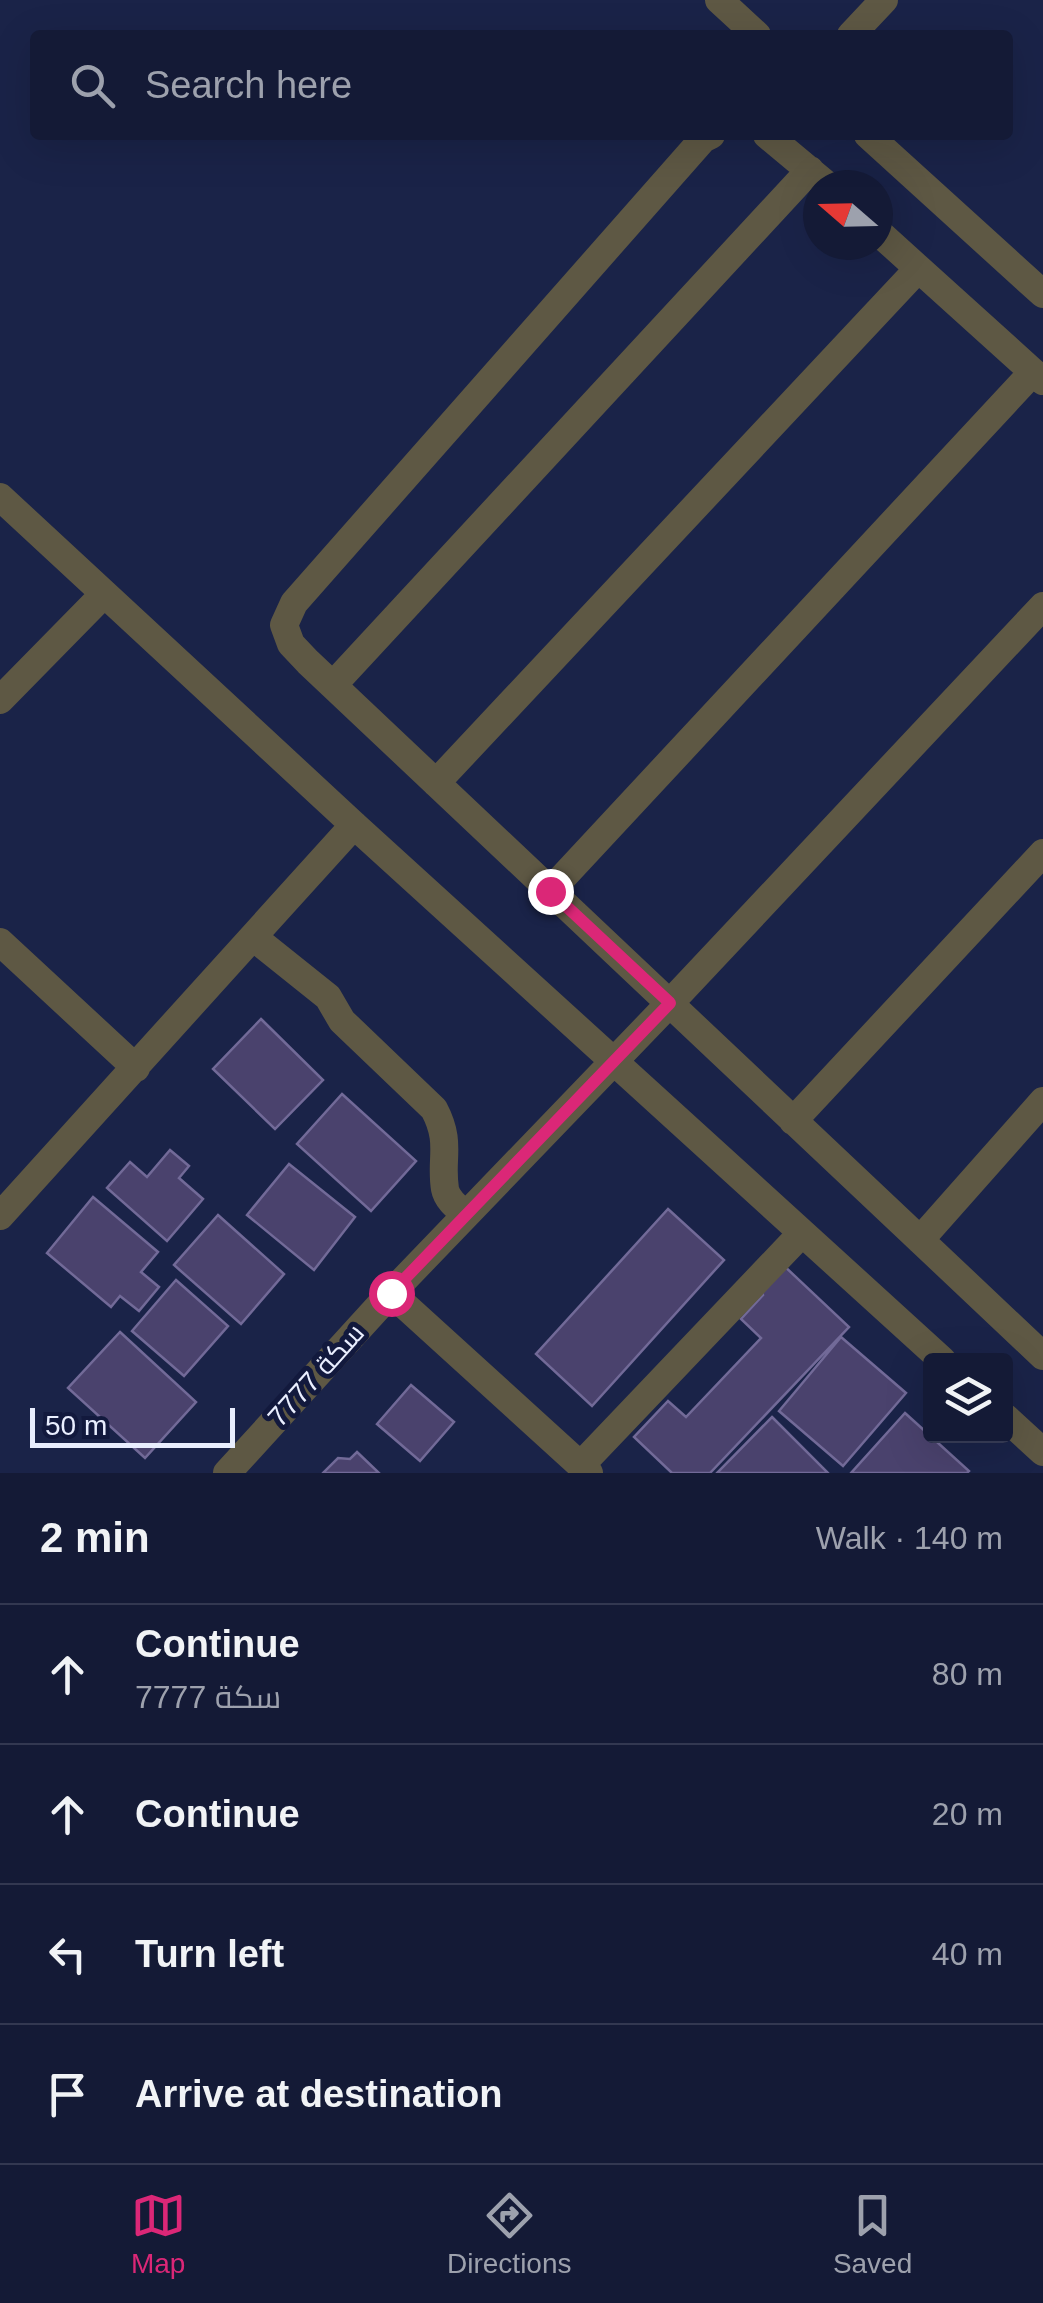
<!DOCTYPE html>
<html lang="en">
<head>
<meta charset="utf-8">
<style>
  body { margin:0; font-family:Helvetica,Cairo,sans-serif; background:#1d233e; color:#f1f3f6 }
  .controls { position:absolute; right:30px; bottom:30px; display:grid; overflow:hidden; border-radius:10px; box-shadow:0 10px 40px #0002 }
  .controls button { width:90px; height:90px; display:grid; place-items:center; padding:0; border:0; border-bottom:2px solid #333851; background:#141a36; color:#f1f3f6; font:50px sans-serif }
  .compass { position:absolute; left:803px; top:170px; width:90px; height:90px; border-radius:50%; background:#141a36; box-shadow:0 10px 40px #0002; rotate:290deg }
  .scale { position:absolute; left:30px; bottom:25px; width:205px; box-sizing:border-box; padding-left:10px; border:5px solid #e9eefe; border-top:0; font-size:28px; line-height:35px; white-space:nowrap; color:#e9eefe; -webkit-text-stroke:8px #12193d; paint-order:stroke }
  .stop { position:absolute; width:30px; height:30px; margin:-22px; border:8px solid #db2777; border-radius:50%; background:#fff }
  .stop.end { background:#db2777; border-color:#fff; box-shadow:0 2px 10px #0008 }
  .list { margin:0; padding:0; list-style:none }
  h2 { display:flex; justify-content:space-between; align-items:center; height:130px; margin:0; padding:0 40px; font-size:42px }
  h2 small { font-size:32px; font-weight:400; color:#9da1ad }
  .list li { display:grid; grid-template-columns:65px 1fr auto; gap:30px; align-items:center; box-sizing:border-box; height:140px; padding:0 40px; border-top:2px solid #333851 }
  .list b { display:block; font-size:38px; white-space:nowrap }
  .list p { margin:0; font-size:32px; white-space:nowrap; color:#9da1ad }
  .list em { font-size:32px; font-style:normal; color:#9da1ad }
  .icon { flex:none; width:55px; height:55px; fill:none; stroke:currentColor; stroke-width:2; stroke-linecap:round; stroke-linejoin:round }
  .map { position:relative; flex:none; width:1043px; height:1473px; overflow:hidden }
  .search { position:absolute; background:#141a36; box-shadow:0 10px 40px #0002; left:30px; right:30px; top:30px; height:110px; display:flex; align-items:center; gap:25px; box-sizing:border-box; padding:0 35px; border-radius:10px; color:#9da1ad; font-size:38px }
  .sheet { height:690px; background:#141a36 }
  nav { display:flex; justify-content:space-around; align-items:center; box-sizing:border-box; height:140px; border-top:2px solid #333851; background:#141a36; font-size:28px; color:#9da1ad }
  nav a { display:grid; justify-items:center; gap:5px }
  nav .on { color:#db2777 }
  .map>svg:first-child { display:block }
  .building { fill:#4a426d; stroke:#726a98; stroke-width:2.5 }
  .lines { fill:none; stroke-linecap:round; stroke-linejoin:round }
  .minor { stroke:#5e5844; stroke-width:28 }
  .route { stroke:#db2777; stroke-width:12 }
  .labels { text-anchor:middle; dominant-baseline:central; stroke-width:10; stroke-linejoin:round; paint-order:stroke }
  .street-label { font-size:28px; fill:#e9eefe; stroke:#12193d }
</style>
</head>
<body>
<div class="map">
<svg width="1043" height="1473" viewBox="0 0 1043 1473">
  <rect width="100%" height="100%" fill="#1a2348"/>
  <path class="building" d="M 261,1019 L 323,1080 L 275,1129 L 213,1069 Z
    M 342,1094 L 416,1161 L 371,1211 L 297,1144 Z
    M 170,1150 L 189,1166 L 179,1178 L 203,1199 L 167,1241 L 107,1188 L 130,1162 L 147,1177 Z
    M 289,1164 L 355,1217 L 314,1270 L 247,1215 Z
    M 93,1197 L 158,1252 L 141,1272 L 159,1287 L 139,1311 L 120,1296 L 111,1307 L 47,1253 Z
    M 668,1209 L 724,1260 L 592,1406 L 536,1354 Z
    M 218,1215 L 284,1274 L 241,1324 L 174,1265 Z
    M 781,1263 L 849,1327 L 710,1473 L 672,1473 L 634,1437 L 668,1401 L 686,1417 L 761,1338 L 741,1319 L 763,1295 L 759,1286 Z
    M 176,1280 L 228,1326 L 184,1376 L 132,1331 Z
    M 120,1332 L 196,1402 L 145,1458 L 68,1388 Z
    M 841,1337 L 906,1393 L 843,1466 L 779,1411 Z
    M 411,1385 L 454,1422 L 420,1461 L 377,1424 Z
    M 905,1413 L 969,1471 L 967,1473 L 851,1473 Z
    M 772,1417 L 828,1473 L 717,1473 Z
    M 357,1452 L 379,1473 L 323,1473 L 338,1458 L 350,1459 Z"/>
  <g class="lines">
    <path class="minor" d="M 719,0 L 757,35
      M 851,35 L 884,0
      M 711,135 L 703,139 L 294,603 L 284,625 L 291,644 L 308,662 L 1043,1356
      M 767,135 L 827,185
      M 868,135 L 1043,294
      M 878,232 L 1043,381
      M 0,497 L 354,825 L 942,1360
      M 333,685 L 810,170
      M 0,700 L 104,594
      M 436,783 L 918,269
      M 550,891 L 1033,372
      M 253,937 L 328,997 L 342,1021 L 434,1109 C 452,1143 440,1158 445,1189 C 447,1200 458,1208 466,1215
      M 0,942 L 136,1068
      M 793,1121 L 1043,853
      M 0,1216 L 354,825
      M 920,1240 L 1043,1101
      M 391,1293 L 589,1473
      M 1006,1418 L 1043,1452
      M 581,1465 L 802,1233
      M 227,1473 L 391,1293 L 670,1003 L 1043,606"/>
  </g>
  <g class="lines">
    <path class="route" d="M 391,1293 L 670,1003 L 550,891"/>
  </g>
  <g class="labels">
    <g class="street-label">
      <text transform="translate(316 1375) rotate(-48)">سكة 7777</text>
    </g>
  </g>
</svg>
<div class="controls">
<button><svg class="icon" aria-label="layers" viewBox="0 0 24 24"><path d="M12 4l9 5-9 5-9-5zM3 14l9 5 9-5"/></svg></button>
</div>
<svg class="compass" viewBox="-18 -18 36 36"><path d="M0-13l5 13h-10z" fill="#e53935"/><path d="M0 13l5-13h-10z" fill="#9da1ad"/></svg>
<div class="scale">50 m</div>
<div class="stop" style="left:391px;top:1293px"></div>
<div class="stop end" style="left:550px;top:891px"></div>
<div class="search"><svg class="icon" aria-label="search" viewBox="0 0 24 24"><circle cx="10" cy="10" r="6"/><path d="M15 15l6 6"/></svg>Search here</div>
</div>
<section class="sheet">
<h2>2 min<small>Walk · 140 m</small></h2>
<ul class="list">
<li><svg class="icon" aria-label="ahead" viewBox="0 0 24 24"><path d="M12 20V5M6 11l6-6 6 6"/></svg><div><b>Continue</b><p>سكة 7777</p></div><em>80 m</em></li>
<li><svg class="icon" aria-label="ahead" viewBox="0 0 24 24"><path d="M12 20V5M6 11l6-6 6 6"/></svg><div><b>Continue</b></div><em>20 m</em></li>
<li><svg class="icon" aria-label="left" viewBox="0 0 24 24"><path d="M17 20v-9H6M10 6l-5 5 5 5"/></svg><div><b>Turn left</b></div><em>40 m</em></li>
<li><svg class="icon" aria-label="arrive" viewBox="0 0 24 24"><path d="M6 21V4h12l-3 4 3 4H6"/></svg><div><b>Arrive at destination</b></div></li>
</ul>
</section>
<nav>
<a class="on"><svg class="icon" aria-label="map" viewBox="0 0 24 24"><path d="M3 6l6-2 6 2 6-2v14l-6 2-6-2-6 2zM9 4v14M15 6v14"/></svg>Map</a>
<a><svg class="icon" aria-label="directions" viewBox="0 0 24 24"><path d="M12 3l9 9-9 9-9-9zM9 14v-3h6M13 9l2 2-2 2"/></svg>Directions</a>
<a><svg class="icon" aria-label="saved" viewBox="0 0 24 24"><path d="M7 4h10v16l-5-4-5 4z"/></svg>Saved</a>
</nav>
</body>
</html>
